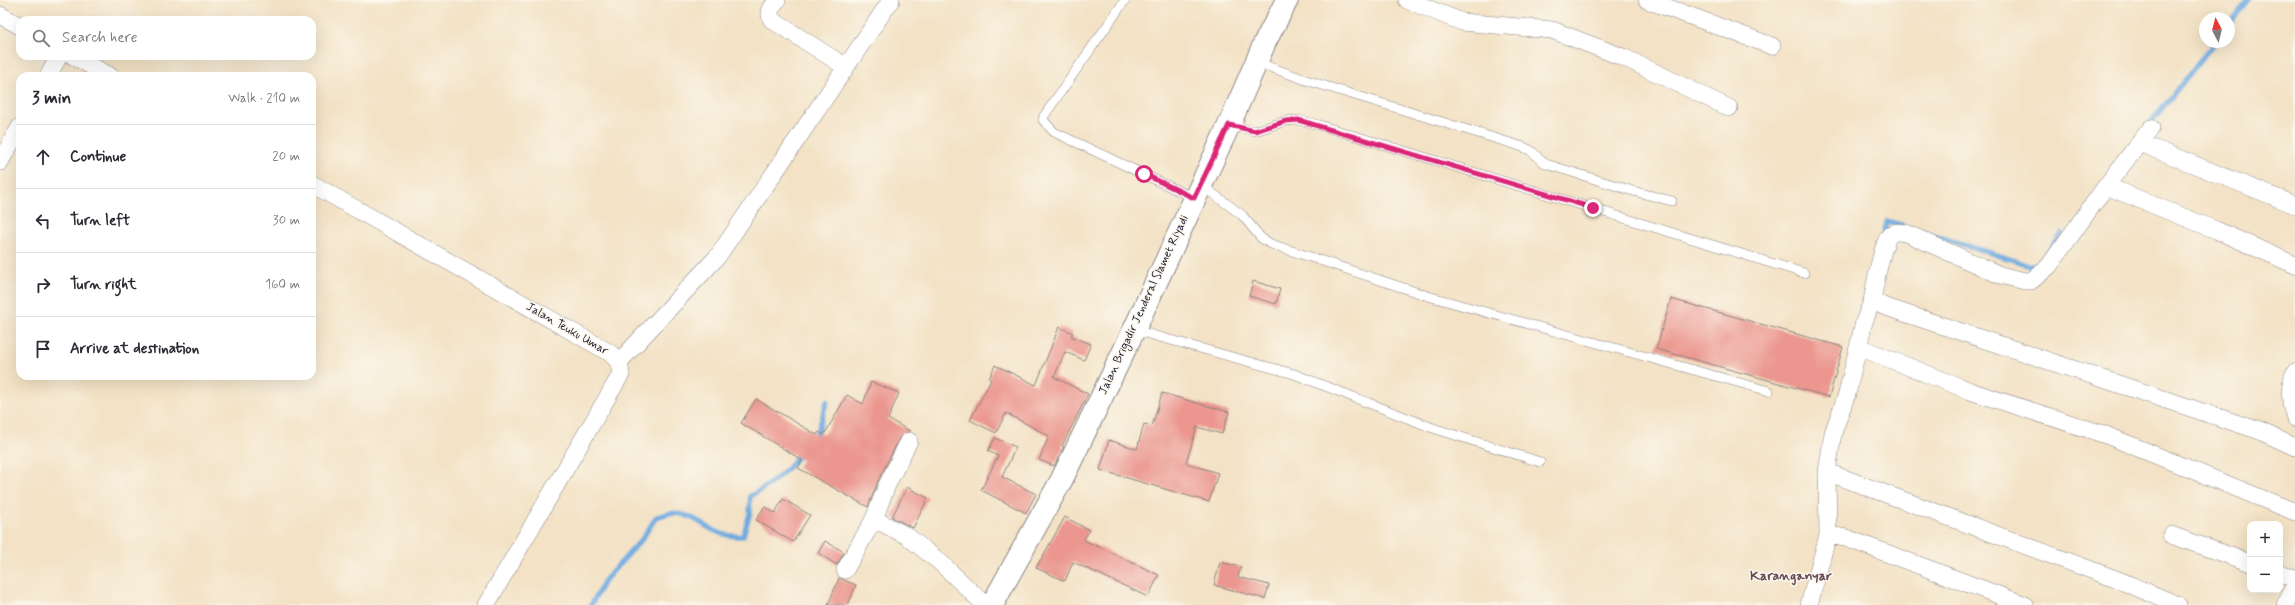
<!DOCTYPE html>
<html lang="en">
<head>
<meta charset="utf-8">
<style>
  body { margin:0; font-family:Mynerve,sans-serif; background:#f7f7f7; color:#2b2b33 }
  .controls { position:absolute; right:12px; bottom:12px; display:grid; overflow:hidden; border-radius:8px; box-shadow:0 4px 16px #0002 }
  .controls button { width:36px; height:36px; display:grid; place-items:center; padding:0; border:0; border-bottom:1px solid #e1e1e2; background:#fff; color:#2b2b33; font:20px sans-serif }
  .compass { position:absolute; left:2199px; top:12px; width:36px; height:36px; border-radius:50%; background:#fff; box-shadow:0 4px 16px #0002; rotate:353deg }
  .stop { position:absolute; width:12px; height:12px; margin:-9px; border:3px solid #db2777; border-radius:50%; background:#fff }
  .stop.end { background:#db2777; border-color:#fff; box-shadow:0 1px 4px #0008 }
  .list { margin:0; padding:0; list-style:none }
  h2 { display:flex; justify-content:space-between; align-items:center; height:52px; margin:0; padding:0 16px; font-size:17px }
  h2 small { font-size:13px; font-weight:400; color:#7c7c81 }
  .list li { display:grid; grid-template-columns:26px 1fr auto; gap:12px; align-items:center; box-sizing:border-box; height:64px; padding:0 16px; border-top:1px solid #e1e1e2 }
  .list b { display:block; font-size:15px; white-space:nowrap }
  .list em { font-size:13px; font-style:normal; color:#7c7c81 }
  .icon { flex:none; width:22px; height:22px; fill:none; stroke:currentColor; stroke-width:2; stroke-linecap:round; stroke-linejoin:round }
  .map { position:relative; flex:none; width:2295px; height:605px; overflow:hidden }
  .search { position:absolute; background:#fff; box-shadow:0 4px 16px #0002; left:16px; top:16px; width:300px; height:44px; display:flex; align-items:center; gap:10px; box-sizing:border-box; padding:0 14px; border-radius:12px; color:#7c7c81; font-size:15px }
  .panel { position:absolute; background:#fff; box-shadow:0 4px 16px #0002; left:16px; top:72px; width:300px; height:308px; border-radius:12px }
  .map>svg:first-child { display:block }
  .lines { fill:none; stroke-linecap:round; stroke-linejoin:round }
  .stream { stroke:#6fabe0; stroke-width:5 }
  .building { fill:#eb978f }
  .service-casing { stroke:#8a8280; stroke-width:10 }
  .minor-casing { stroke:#8a8280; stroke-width:18 }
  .secondary-casing { stroke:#8a8280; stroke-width:24 }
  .service { stroke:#fff; stroke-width:9 }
  .minor { stroke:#fff; stroke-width:17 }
  .secondary { stroke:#fff; stroke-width:22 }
  .route { stroke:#db2777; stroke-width:5 }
  .labels { text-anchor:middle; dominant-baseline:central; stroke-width:3; stroke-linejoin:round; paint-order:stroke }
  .street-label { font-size:12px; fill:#22223b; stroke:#fbf7ec }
  .quarter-label { font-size:14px; font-weight:bold; fill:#684b58; stroke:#fbf7ec }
</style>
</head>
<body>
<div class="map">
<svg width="2295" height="605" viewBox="0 0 2295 605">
  <rect width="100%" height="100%" fill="#fbf7ec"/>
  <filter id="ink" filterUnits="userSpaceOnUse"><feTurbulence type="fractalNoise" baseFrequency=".025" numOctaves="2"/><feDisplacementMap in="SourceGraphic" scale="8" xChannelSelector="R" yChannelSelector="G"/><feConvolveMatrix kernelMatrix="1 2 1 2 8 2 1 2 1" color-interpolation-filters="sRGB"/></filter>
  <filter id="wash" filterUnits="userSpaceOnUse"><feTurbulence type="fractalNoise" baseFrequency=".012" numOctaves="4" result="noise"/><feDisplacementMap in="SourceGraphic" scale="16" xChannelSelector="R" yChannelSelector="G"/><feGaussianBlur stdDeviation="0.9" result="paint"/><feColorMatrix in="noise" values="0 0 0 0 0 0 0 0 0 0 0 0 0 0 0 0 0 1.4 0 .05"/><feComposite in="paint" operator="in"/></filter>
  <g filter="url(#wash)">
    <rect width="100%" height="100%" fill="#f3e2c5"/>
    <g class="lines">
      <path class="stream" d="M 2229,24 L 2248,0
        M 2149,125 L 2215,42
        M 1923,232 L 2036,267 L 2062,234
        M 1884,233 L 1887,221 L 1902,225
        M 812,439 L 818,431 L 827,401
        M 591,605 L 605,580 L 643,538 L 656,517 C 661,516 668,513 674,513 C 702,515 710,539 743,536 L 750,513 L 750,496 C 772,485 786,471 801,453"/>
    </g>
    <g id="blocks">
      <path class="building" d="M 1253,281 L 1280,289 L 1276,304 L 1249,296 Z
        M 1671,299 L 1843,347 L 1829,397 L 1656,349 Z
        M 1059,327 L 1073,333 L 1071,336 L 1091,344 L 1084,360 L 1065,352 L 1054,377 L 1088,394 L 1062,446 L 1064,447 L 1054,466 L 1039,460 L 1049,436 L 1006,413 L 996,433 L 970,420 L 991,380 L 989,379 L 995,365 L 1036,385 Z
        M 871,382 L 899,393 L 888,419 L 910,431 L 900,437 L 878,481 L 868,507 L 798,468 L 802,460 L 741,423 L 756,399 L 817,435 L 819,432 L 824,435 L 847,395 L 863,404 Z
        M 1162,393 L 1229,412 L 1222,434 L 1197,427 L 1186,463 L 1218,473 L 1209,502 L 1100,470 L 1109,440 L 1137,449 L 1144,424 L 1152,426 Z
        M 995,438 L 1016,447 L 1002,477 L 1036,494 L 1026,513 L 981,490 L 998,456 L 988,451 Z
        M 907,487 L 928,498 L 913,528 L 892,517 Z
        M 783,499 L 810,515 L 793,542 L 756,520 L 764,507 L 775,513 Z
        M 1065,517 L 1089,530 L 1084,540 L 1159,575 L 1148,597 L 1073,562 L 1065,581 L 1036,568 Z
        M 825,541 L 844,552 L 837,565 L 818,553 Z
        M 1220,562 L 1241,567 L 1238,577 L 1269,585 L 1265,599 L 1214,585 Z
        M 839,578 L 856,585 L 848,605 L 828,605 Z"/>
    </g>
  </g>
  <g filter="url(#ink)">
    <use href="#blocks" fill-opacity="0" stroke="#8a8280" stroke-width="1"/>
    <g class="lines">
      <defs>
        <path id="service" d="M 1125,0 L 1044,116 L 1043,120 L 1054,132 L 1194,198
          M 1256,62 L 1309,81 L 1520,146 L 1530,150 L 1546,164 L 1633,191 L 1672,201
          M 1229,125 L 1255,131 L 1286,121 L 1298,120 L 1319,125 L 1804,273
          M 1201,185 L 1242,215 L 1261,238 L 1271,244 L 1428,296 L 1769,391
          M 1134,330 L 1294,374 L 1433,428 L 1540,462"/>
        <path id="minor" d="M 777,0 C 772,7 767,12 772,20 L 846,67 L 891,0
          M 1407,0 L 1462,22 L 1552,30 L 1625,58 L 1729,108
          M 1647,0 L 1772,46
          M 0,15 L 20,26
          M 73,56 L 110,76
          M 48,76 L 59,56
          M 2140,143 L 2295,205
          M 0,162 L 20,127
          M 312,184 L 610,353 L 619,362 L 621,374 L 486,605
          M 2106,186 L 2216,230 L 2295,265
          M 1872,301 C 1874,290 1883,238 1891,234 C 1895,231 1901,232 1906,233 L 2000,275 L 2025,281 L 2031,281 L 2049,266 L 2106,186 L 2151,128
          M 1859,347 L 1970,391 L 2106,435 L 2295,512
          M 619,362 L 718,256 L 846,67
          M 2295,372 C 2288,386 2290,404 2295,418
          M 1827,472 L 1833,433 L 1847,394 L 1864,322 L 1872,301 L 1886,307 L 2260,431 L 2295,447
          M 874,519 L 907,536 L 941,563 L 985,605
          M 1828,535 L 1846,538 L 2025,605
          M 2171,535 L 2250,563
          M 845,570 L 874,519 L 887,485 L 909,441
          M 2280,573 L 2295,578
          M 1809,605 L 1828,535 L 1827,472 L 2121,581 L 2178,605
          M 2285,605 L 2295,587"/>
        <path id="secondary" d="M 992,605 L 1062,479 L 1134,330 L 1229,125 L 1265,42 L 1287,0"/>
      </defs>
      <use href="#service" class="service-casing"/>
      <use href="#minor" class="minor-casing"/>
      <use href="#secondary" class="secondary-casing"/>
      <use href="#service" class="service"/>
      <use href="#minor" class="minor"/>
      <use href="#secondary" class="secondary"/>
    </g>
  </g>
  <g class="lines" filter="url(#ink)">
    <path class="route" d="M 1144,174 L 1194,198 L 1229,125 L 1255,131 L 1286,121 L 1298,120 L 1593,208"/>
  </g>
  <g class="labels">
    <g class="street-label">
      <text transform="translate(1144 305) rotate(-65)">Jalan Brigadir Jenderal Slamet Riyadi</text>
      <text transform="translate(567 329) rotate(30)">Jalan Teuku Umar</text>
    </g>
    <g class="quarter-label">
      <text x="1791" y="576">Karanganyar</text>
    </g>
  </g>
</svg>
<div class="controls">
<button>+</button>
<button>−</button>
</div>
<svg class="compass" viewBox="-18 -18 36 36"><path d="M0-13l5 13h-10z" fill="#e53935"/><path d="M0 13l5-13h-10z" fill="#7c7c81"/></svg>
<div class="stop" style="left:1144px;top:174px"></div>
<div class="stop end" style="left:1593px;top:208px"></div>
<div class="search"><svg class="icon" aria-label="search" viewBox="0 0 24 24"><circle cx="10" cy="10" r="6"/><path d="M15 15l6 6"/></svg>Search here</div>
<section class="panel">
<h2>3 min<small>Walk · 210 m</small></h2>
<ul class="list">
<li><svg class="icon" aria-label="ahead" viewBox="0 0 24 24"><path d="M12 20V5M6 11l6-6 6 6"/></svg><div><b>Continue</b></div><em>20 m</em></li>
<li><svg class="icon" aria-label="left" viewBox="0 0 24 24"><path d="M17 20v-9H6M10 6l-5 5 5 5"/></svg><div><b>Turn left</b></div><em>30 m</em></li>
<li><svg class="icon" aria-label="right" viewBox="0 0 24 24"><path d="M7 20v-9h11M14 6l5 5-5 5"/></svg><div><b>Turn right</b></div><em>160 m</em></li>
<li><svg class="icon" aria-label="arrive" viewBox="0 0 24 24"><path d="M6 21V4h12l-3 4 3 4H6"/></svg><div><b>Arrive at destination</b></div></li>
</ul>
</section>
</div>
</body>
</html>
